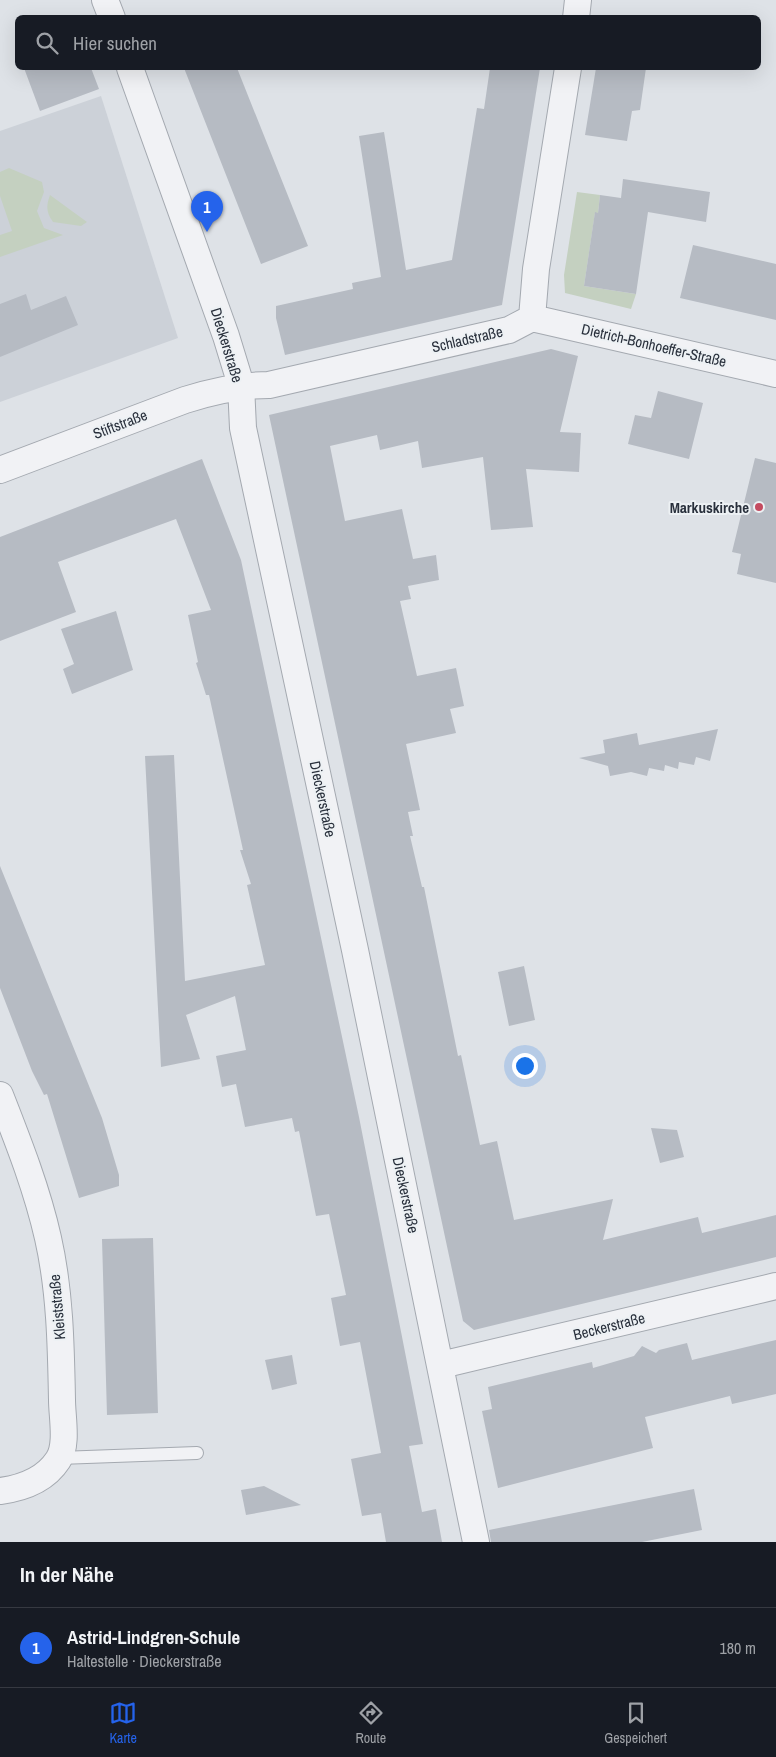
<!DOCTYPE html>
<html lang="de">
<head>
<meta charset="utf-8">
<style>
  body { margin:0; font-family:"Archivo Narrow",sans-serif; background:#20242c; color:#f1f3f6 }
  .you { position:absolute; left:524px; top:1065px; width:18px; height:18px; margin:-12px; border:4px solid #fff; border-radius:50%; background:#1a73e8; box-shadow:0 0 0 8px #1a73e833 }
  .badge { display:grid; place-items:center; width:32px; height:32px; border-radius:50%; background:#2563eb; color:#fff; font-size:16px; font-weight:700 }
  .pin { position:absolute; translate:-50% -41px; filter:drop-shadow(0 1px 2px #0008) }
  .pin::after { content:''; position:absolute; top:26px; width:18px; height:15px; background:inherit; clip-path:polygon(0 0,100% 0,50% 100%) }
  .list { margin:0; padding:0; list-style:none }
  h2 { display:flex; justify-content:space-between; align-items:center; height:65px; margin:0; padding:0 20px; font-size:21px }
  h2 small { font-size:16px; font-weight:400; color:#9ea1a6 }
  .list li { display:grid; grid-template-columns:32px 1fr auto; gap:15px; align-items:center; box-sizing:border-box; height:80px; padding:0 20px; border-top:1px solid #363941 }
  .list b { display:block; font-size:19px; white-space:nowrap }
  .list p { margin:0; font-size:16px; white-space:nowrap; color:#9ea1a6 }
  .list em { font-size:16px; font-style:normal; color:#9ea1a6 }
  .icon { flex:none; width:28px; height:28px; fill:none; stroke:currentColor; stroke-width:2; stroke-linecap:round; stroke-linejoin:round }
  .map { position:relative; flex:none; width:776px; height:1542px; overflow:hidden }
  .search { position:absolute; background:#171b24; box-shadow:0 5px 20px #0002; left:15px; right:15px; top:15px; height:55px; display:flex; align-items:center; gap:12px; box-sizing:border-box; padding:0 18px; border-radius:8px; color:#9ea1a6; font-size:19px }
  .sheet { height:145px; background:#171b24 }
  nav { display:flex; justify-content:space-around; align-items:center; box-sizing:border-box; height:70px; border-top:1px solid #363941; background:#171b24; font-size:14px; color:#9ea1a6 }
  nav a { display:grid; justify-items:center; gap:2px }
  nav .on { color:#2563eb }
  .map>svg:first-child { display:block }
  .built { fill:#ccd1d8 }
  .green { fill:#c4d0c0 }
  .building { fill:#b6bbc3 }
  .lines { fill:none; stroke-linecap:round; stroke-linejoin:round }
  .lane-casing { stroke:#a4a9b0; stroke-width:14 }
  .street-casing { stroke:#a4a9b0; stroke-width:28 }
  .lane { stroke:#f1f2f5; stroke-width:12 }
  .street { stroke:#f1f2f5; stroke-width:26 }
  .poi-dot { fill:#c44b60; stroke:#edf1f4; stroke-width:2 }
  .labels { text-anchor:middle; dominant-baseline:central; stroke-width:4; stroke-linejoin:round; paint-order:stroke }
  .street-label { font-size:15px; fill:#29303c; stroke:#edf1f4 }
  .poi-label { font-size:15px; font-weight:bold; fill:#29303c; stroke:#edf1f4; text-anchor:end }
</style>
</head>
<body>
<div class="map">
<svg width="776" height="1542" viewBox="0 0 776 1542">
  <rect width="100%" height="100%" fill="#dee2e7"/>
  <path class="built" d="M 101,96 L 178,338 L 0,402 L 0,131 Z"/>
  <path class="green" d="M 9,168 L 42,182 L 44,192 L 37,211 L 44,228 L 63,235 L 0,257 L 0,235 L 12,231 L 0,196 L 0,172 Z
    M 577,192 L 600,195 L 598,213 L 595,213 L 584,286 L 636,294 L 631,309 L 565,293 L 564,275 Z
    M 50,195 L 87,222 L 81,226 L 53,222 C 46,212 46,206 50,195 Z"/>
  <path class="building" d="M 24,68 L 91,68 L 99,89 L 40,111 Z
    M 184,68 L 237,68 L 308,246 L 261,264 Z
    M 490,68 L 540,68 L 502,305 L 285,355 L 276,318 L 276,306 L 353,289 L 352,283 L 381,277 L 359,136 L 384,132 L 406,270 L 452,260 L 477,108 L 484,109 Z
    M 596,68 L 646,68 L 640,110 L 632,111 L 627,141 L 585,135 Z
    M 623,179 L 710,192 L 706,222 L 648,212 L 636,294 L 584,286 L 595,212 L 598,213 L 600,195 L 621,198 Z
    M 693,245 L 776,264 L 776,320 L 680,298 Z
    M 26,294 L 31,310 L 66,296 L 78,325 L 0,357 L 0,304 Z
    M 551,349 L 578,356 L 560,432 L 581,433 L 579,472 L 526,469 L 533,527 L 491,530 L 483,457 L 422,468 L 418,441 L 380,450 L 377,435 L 330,446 L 345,521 L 402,509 L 413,559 L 436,555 L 439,580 L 408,586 L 411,599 L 400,601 L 417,676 L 456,668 L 464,706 L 450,709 L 456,733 L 406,744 L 420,810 L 408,812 L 413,836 L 410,836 L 422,887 L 424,887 L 458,1056 L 461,1055 L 480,1145 L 497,1141 L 514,1220 L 613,1199 L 603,1240 L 698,1217 L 702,1233 L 776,1215 L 776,1257 L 474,1330 L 463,1321 L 269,415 Z
    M 658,391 L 703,403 L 689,459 L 628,444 L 635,415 L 651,418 Z
    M 755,458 L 776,463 L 776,583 L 737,574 L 741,554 L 732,552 Z
    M 202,459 L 241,560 L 359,1117 L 423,1444 L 409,1446 L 422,1512 L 436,1509 L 442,1542 L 386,1542 L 381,1513 L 362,1516 L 351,1459 L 381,1453 L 360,1342 L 340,1346 L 331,1298 L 346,1295 L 329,1214 L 316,1216 L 299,1131 L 295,1132 L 292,1118 L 245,1127 L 236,1084 L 222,1087 L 216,1056 L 246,1050 L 235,996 L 186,1015 L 200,1059 L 161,1067 L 145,756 L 174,755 L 185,981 L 265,965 L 247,885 L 251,884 L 240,850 L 243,850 L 209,695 L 206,695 L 196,663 L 198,662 L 188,615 L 211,610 L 176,519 L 58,562 L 76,612 L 0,641 L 0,537 Z
    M 116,611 L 133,670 L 72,694 L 63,669 L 74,664 L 61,629 Z
    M 718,729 L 710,761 L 696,757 L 694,765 L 679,762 L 678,769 L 665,765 L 664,771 L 649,768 L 647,776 L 631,772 L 610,776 L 608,766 L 579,758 L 605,753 L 603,740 L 637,733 L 639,745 Z
    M 0,866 L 102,1118 L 119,1175 L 119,1186 L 79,1198 L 47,1094 L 44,1095 L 32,1071 L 0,988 Z
    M 524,966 L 535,1020 L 509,1026 L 498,972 Z
    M 651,1128 L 677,1130 L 684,1157 L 660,1163 Z
    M 153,1238 L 158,1413 L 107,1415 L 102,1239 Z
    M 776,1340 L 776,1394 L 732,1404 L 730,1396 L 645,1417 L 653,1448 L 498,1488 L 482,1411 L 492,1409 L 488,1387 L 592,1362 L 593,1368 L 634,1356 L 642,1346 L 656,1353 L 659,1350 L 687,1343 L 692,1360 Z
    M 292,1355 L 297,1384 L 272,1390 L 265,1360 Z
    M 264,1486 L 301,1505 L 246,1515 L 241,1490 Z
    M 694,1489 L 702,1530 L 642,1542 L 491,1542 L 489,1530 Z"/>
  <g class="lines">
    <defs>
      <path id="lane" d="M 59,1458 L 197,1453"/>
      <path id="street" d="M 105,0 L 112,18
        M 576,18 L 578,0
        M 130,68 L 226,336 L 241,385 L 243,428 L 355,950 L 476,1542
        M 532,318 L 536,269 L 568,68
        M 532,318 L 776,374
        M 0,470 L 185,400 C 213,391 239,385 269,385 L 509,330 L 532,318
        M 0,1095 C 18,1141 37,1189 48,1238 C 60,1291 61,1346 62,1400 C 62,1417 68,1445 58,1460 C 45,1480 23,1488 0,1491
        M 441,1365 L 776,1286"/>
    </defs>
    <use href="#lane" class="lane-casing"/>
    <use href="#street" class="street-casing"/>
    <use href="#lane" class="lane"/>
    <use href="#street" class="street"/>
  </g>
  <circle class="poi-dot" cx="759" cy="507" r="5"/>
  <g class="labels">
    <g class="street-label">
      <text transform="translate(467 339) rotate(-13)">Schladstraße</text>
      <text transform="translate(227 345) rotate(73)">Dieckerstraße</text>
      <text transform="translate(654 345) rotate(13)">Dietrich-Bonhoeffer-Straße</text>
      <text transform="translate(120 424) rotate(-21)">Stiftstraße</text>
      <text transform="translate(323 799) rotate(78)">Dieckerstraße</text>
      <text transform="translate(406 1195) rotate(78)">Dieckerstraße</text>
      <text transform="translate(57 1307) rotate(-95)">Kleiststraße</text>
      <text transform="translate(609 1326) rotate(-14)">Beckerstraße</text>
    </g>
    <g class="poi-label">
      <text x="749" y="507">Markuskirche</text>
    </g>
  </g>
</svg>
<div class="you"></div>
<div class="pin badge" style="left:207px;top:232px">1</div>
<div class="search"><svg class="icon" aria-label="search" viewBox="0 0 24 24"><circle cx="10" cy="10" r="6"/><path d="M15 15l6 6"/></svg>Hier suchen</div>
</div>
<section class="sheet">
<h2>In der Nähe<small></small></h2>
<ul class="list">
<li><span class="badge">1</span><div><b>Astrid-Lindgren-Schule</b><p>Haltestelle · Dieckerstraße</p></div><em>180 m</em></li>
</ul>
</section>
<nav>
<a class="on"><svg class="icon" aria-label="map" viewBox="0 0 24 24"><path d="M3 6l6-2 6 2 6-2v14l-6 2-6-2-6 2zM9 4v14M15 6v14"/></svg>Karte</a>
<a><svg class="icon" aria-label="directions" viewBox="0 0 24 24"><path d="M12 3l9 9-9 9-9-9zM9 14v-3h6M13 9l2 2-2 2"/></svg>Route</a>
<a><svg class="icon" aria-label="saved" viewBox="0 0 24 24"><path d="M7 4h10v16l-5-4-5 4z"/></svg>Gespeichert</a>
</nav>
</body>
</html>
